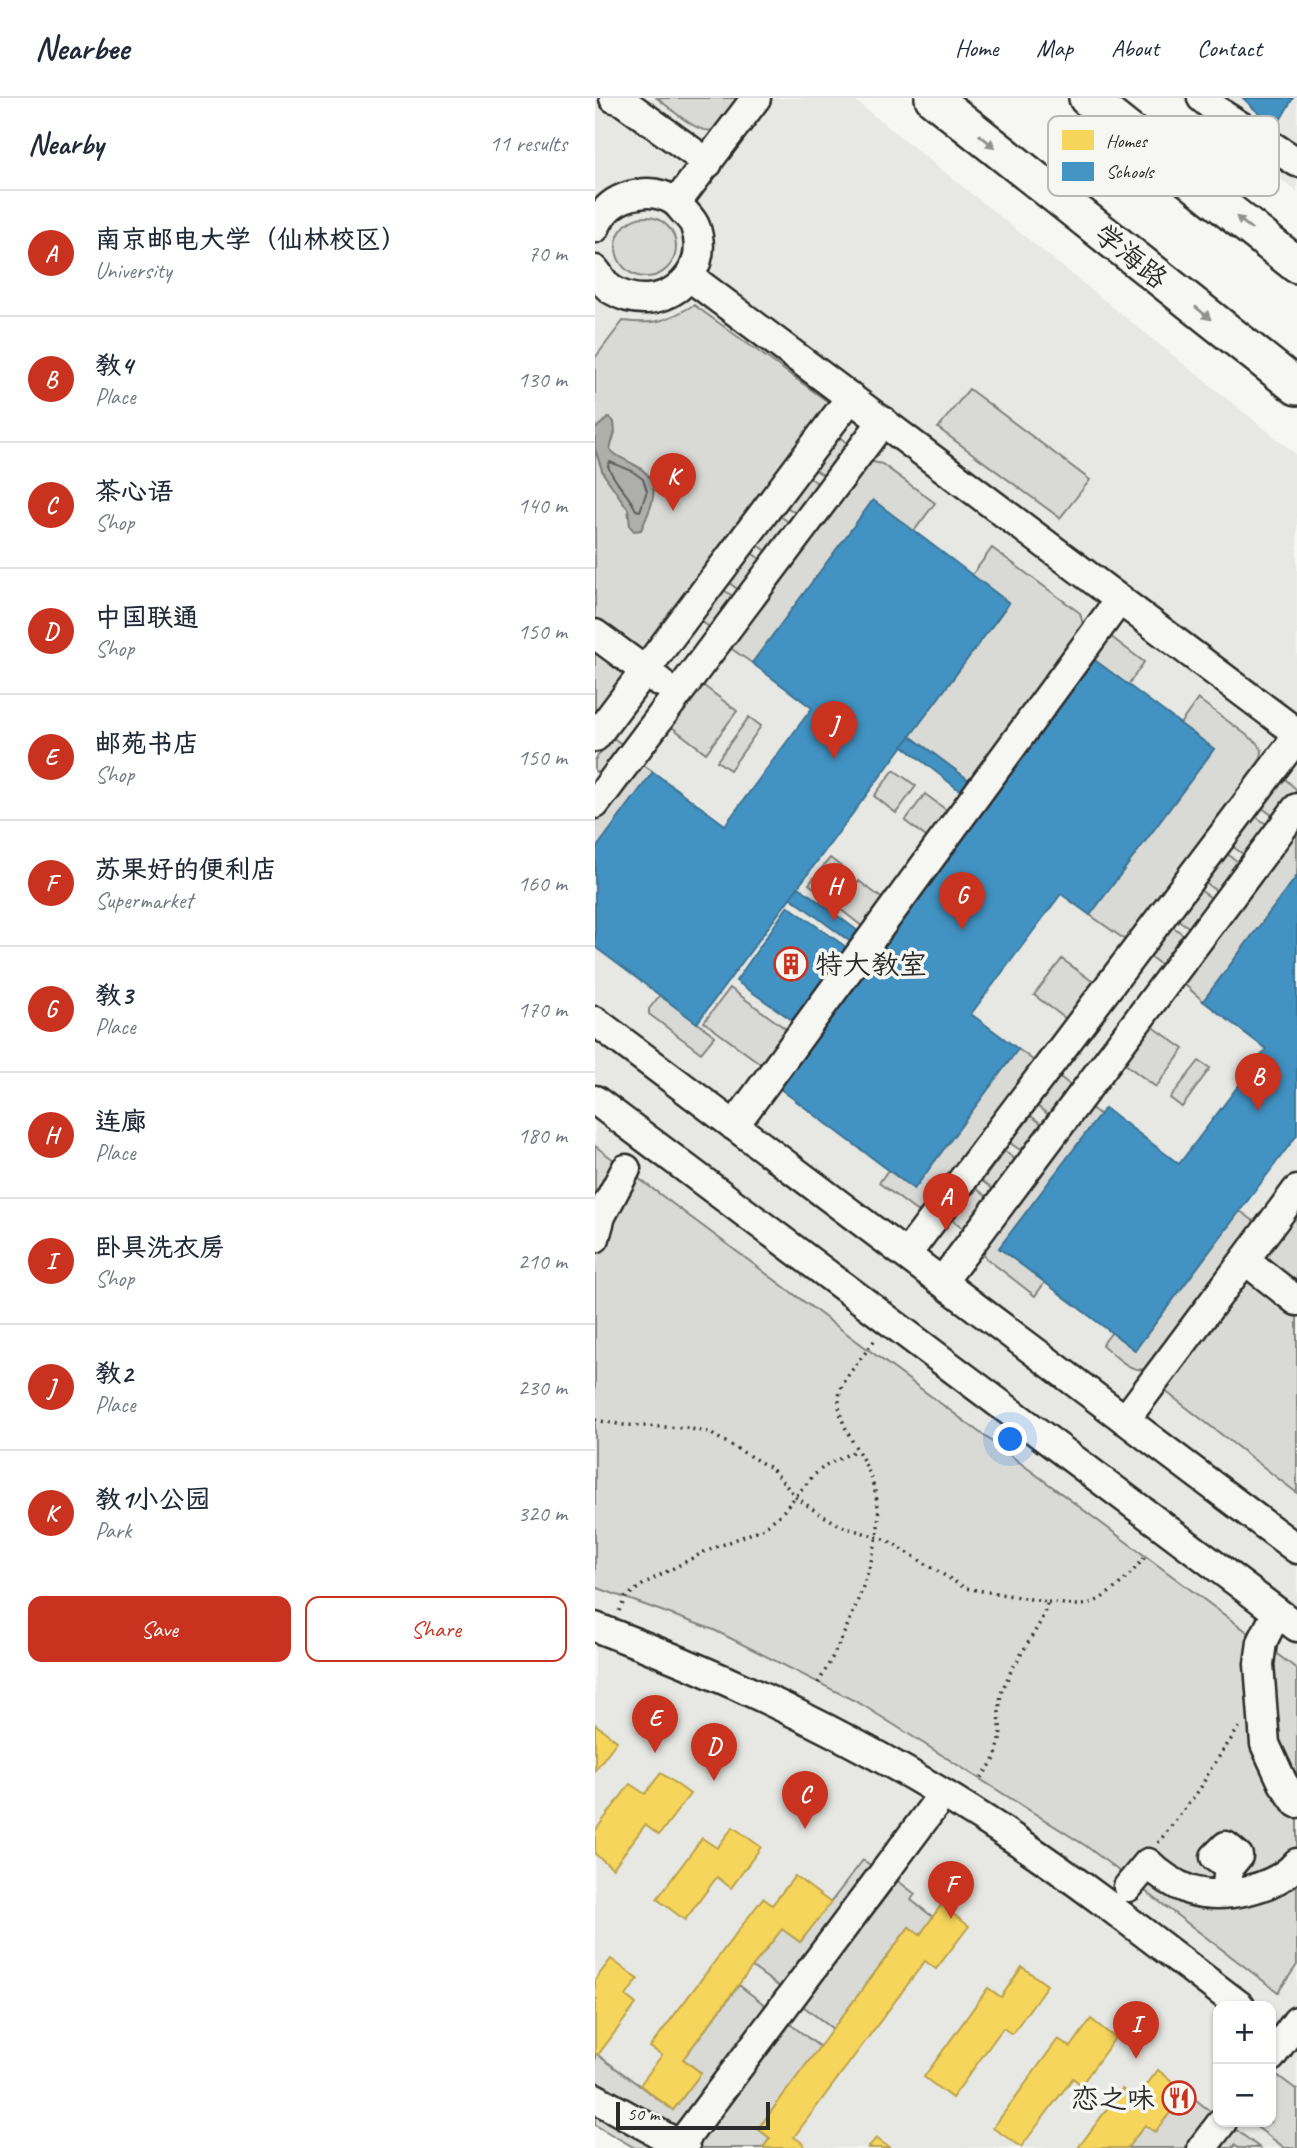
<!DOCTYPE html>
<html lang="en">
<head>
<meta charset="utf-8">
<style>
  body { margin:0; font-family:Caveat,"LXGW WenKai TC",sans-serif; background:#f6f6f7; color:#1f2937 }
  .controls { position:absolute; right:21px; bottom:21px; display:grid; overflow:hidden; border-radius:14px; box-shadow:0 2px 5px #0004 }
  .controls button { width:63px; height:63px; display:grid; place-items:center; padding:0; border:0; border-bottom:2px solid #e0e1e3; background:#fff; color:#1f2937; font:35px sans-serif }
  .scale { position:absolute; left:21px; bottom:18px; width:154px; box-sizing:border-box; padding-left:7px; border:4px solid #2b2b2b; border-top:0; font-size:19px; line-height:24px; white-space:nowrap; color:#2b2b2b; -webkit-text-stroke:5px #f6f6f2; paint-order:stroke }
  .you { position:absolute; left:416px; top:1342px; width:24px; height:24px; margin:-18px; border:5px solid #fff; border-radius:50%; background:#1a73e8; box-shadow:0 0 0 10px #1a73e833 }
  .badge { display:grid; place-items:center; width:46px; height:46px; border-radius:50%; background:#c8321e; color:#fff; font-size:23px; font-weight:700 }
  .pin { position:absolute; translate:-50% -58px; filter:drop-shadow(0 2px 4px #0008) }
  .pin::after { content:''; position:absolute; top:37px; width:24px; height:21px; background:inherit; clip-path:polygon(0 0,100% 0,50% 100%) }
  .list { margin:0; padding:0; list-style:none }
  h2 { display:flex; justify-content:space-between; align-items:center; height:91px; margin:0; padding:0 28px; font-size:30px }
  h2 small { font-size:23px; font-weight:400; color:#747a83 }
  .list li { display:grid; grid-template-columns:46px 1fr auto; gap:21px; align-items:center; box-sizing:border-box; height:126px; padding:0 28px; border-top:2px solid #e0e1e3 }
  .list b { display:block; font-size:26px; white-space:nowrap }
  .list p { margin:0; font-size:23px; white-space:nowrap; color:#747a83 }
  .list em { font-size:23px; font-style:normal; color:#747a83 }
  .actions { display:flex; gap:14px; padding:21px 28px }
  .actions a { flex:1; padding:16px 0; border:2px solid #c8321e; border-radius:14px; text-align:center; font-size:24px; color:#c8321e }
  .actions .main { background:#c8321e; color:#fff }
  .map { position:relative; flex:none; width:702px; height:2050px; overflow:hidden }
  header { display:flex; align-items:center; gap:42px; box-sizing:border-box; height:98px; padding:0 35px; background:#fff; border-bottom:2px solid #e0e1e3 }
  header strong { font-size:33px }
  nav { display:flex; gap:38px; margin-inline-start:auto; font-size:24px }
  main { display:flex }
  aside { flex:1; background:#fff }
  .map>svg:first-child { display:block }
  .built { fill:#e7e7e3; fill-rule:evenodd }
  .green { fill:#d9d9d5; stroke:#828280; stroke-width:2 }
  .water { fill:#aeaeab; stroke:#7a7a78; stroke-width:2 }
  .homes { fill:#f6d55c; stroke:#b9a24d; stroke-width:2 }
  .schools { fill:#4393c3; stroke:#3c7495; stroke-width:2 }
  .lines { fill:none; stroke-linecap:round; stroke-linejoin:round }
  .shore { stroke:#5f5f5e; stroke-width:2 }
  .minor-casing { stroke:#2b2b2b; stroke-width:33 }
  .major-casing { stroke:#2b2b2b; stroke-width:40 }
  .path { stroke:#2b2b2b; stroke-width:3.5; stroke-dasharray:2 5; stroke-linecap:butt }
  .minor { stroke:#f6f6f2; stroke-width:28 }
  .major { stroke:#f6f6f2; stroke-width:35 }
  .oneway { fill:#90908e }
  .labels { text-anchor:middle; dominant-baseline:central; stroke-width:7; stroke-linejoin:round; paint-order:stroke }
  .street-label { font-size:28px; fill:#2b2b2b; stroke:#f6f6f2 }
  .poi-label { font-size:28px; fill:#2b2b2b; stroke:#f6f6f2; text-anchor:start }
  .key { fill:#f6f6f2; stroke:#b9b9b6; stroke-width:2 }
  .key-label { font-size:19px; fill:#2b2b2b }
</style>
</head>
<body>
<header>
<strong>Nearbee</strong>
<nav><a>Home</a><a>Map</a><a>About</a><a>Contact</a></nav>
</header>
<main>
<aside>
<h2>Nearby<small>11 results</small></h2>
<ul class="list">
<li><span class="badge">A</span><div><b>南京邮电大学（仙林校区）</b><p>University</p></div><em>70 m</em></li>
<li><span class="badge">B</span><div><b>教4</b><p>Place</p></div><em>130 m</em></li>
<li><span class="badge">C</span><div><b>茶心语</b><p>Shop</p></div><em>140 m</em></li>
<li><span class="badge">D</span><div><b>中国联通</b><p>Shop</p></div><em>150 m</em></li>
<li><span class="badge">E</span><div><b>邮苑书店</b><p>Shop</p></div><em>150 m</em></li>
<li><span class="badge">F</span><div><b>苏果好的便利店</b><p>Supermarket</p></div><em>160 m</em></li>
<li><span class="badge">G</span><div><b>教3</b><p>Place</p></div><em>170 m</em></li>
<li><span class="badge">H</span><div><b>连廊</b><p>Place</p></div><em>180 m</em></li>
<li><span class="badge">I</span><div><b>卧具洗衣房</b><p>Shop</p></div><em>210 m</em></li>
<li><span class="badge">J</span><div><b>教2</b><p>Place</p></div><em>230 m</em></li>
<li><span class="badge">K</span><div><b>教1小公园</b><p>Park</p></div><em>320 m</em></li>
</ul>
<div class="actions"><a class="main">Save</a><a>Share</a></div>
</aside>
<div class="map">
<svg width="702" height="2050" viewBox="0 0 702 2050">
  <rect width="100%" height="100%" fill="#f6f6f2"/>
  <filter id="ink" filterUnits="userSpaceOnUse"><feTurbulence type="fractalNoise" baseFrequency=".0143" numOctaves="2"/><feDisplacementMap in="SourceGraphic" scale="14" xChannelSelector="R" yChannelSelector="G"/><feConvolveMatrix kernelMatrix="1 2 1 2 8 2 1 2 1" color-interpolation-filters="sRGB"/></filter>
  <g filter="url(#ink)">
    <path class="built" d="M 0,0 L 257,0 L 702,357 L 702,2050 L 40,2050 L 0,2027 ZM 623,1908 L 676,1908 L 676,2024 L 623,2024 Z
      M 585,0 L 702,0 L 702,94 Z"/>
    <path class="green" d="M 62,0 L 149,0 C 142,9 136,20 129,27 C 110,46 78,12 62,0 Z
      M21 149a30 30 0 1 1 60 0a30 30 0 1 1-60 0Z
      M 99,207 L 236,306 L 49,555 L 0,519 L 0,260 L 28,223 C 61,227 71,223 99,207 Z
      M 374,291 L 495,382 L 465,420 L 343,330 Z
      M 239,335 L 256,348 L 232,380 L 215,368 Z
      M 273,363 L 287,366 L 340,405 L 319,433 L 278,403 L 157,565 L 131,547 Z
      M 210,376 L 226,388 L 204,418 L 187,405 Z
      M 180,414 L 196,426 L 174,455 L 158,443 Z
      M 397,450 L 485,515 L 489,530 L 375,683 L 315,638 L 414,505 L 377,477 Z
      M 151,451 L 168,463 L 145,493 L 129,481 Z
      M 122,487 L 140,500 L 117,531 L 99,518 Z
      M 515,538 L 549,564 L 533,587 L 498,561 Z
      M 0,547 L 36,575 L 0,624 Z
      M 105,585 L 142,613 L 111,655 L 74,627 Z
      M 603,601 L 661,644 L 667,652 L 666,662 L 532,843 L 495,817 L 619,651 L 585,626 Z
      M 154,619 L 166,628 L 135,672 L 122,663 Z
      M 17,639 L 32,650 L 9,680 L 0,673 L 0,662 Z
      M 46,665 L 58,674 L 0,752 L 0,717 Z
      M 299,672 L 321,688 L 301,715 L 279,698 Z
      M 689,680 L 702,692 L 681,720 L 666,709 Z
      M 330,696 L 354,714 L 334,741 L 310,723 Z
      M 660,718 L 674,728 L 652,759 L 637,748 Z
      M 702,723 L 702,778 L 608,903 L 588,885 Z
      M 631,755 L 646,766 L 624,795 L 609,784 Z
      M 235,760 L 256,776 L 236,803 L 214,786 Z
      M 264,783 L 289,802 L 268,829 L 244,810 Z
      M 605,792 L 619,802 L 596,831 L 582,821 Z
      M 577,828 L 590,838 L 568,868 L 554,858 Z
      M 467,861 L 501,886 L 474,923 L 439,897 Z
      M 135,890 L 195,934 L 170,969 L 109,924 Z
      M 65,897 L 120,938 L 106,955 L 54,916 L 54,911 Z
      M 554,926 L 589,951 L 561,989 L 526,963 Z
      M 423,951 L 442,965 L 327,1114 L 320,1112 L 284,1085 L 293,1072 L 319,1091 Z
      M 604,963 L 615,970 L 587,1009 L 575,1000 Z
      M 465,979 L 480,991 L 458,1020 L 442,1008 Z
      M 490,1005 L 505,1017 L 404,1150 L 450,1184 L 440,1198 L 391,1160 L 386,1150 Z
      M 436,1018 L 451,1029 L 431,1056 L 415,1045 Z
      M 0,1048 L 702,1571 L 702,1867 L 683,1894 L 491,1748 L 266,1606 L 119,1532 L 0,1489 Z
      M 410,1053 L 424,1065 L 402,1094 L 387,1083 Z
      M 382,1091 L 396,1102 L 372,1133 L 358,1122 Z
      M 702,1108 L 702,1193 L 662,1162 Z
      M 645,1113 L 663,1126 L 553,1270 C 537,1277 520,1257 507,1247 L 517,1234 L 540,1252 Z
      M 654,1172 L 702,1209 L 702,1395 L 565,1289 Z
      M 268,1762 L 280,1770 L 189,1892 L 157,1869 L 187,1831 L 205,1844 Z
      M 303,1783 L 320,1796 L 316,1802 L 338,1819 L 325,1837 L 314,1829 L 238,1931 L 208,1908 Z
      M 144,1887 L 175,1911 L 84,2034 L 0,1990 L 0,1955 L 78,2012 L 106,1975 L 88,1961 Z
      M 195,1926 L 225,1949 L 163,2031 L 175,2040 L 168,2050 L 105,2050 L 103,2044 Z
      M 676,1977 L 682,1977 L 702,1992 L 702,2050 L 690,2050 L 655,2024 L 676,2024 Z
      M 591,1994 L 615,2013 L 617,2021 L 595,2050 L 532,2050 L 550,2027 L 560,2034 Z
      M 0,2012 L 69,2050 L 40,2050 L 0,2027 Z
      M 636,2028 L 665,2050 L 643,2050 L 639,2047 L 637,2050 L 619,2050 Z"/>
    <path class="water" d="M 14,319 L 19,324 L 20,334 L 15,351 C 21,359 30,361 38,366 C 70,382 58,405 46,432 L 39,433 L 35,428 L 33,411 L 8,375 L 0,351 L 0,331 Z"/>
    <path class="homes" d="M 0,1626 L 22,1643 L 0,1672 Z
      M 66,1675 L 95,1696 L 64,1737 L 50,1727 L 18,1770 L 0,1756 L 0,1733 L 35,1686 L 50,1696 Z
      M 138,1729 L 166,1749 L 136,1790 L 122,1779 L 90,1822 L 62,1801 L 107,1740 L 122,1750 Z
      M 200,1778 L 236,1805 L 205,1844 L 187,1831 L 157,1869 L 88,1961 L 106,1975 L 78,2012 L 45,1987 L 67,1957 L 55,1949 L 168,1800 L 177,1807 Z
      M 346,1807 L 374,1828 L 341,1871 L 330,1863 L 199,2039 L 209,2046 L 207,2050 L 168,2050 L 175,2040 L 163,2031 L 314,1829 L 325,1837 Z
      M 16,1861 L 43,1881 L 31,1898 L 41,1906 L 3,1957 L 0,1955 L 0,1904 L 2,1901 L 0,1900 L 0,1882 Z
      M 427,1869 L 452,1887 L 417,1936 L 408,1930 L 357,2000 L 329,1979 L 393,1890 L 406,1899 Z
      M 496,1921 L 520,1940 L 486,1987 L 478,1980 L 426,2049 L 398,2030 L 463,1941 L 476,1949 Z
      M 563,1972 L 591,1994 L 560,2034 L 550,2027 L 532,2050 L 483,2050 L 527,1991 L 540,2002 Z
      M 281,2040 L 295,2050 L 273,2050 Z"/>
    <path class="schools" d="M 648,0 L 698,0 L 680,31 Z
      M 278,402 L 414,505 L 102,925 L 0,849 L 0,752 L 58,674 L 130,727 L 217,610 L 157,565 Z
      M 497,560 L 619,651 L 495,817 L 466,796 L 376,916 L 423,951 L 319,1091 L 180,987 Z
      M 315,638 L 375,683 L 387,710 L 308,648 Z
      M 702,778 L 702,1037 L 540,1252 L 404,1150 L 510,1010 L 584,1066 L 671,951 L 608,903 Z
      M 204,789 L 283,848 L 276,859 L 195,799 Z
      M 193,808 L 251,849 L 200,924 L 141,883 Z"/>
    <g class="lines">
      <path class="shore" d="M 15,364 L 37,373 L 48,381 L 52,393 L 45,413 L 41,412 C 34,396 19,385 13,368 Z"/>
      <defs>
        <path id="minor" d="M 19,0 L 26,2 L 113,65
          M 607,0 L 628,17 L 702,64
          M 82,104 L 161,0
          M 0,130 C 8,110 23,99 44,96 C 59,93 78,98 87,111 C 91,116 98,122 100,128 C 119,179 63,220 17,192 C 10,188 5,178 0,172
          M 95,179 L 702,635
          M 0,536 L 65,584
          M 0,639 L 256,299
          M 0,706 L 288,323
          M 0,923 L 702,1451
          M 0,1002 L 702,1529
          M 139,1028 L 525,501
          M 0,1140 L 6,1118 L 31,1071
          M 311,1157 L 702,639
          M 650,1162 L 702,1203
          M 347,1184 L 702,710
          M 530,1322 L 702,1092
          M 682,1514 L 667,1544 L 664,1566 L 670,1646 L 688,1685 L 702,1705
          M 0,1529 C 149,1585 292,1655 424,1744 C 500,1795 572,1853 645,1908
          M 533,1789 L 553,1765 C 565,1777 578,1786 594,1792 C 626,1802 680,1792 702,1765
          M 631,1795 L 634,1769 L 643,1758 L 631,1748 L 620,1759 L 634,1769
          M 676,1959 L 702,1923
          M 0,2000 L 90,2050
          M 85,2047 L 348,1696
          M 607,2050 L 627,2024"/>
        <path id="major" d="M 338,0 L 702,289
          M 492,0 L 702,167"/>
      </defs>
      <use href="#minor" class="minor-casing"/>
      <use href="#major" class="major-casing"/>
      <path class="path" d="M 0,1322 L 29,1327 L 91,1330 L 113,1334 L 177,1371 L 201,1399 L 223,1415 L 249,1429 L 292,1442 L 370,1490 L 453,1504 L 446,1523 L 416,1573 L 406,1595 L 404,1614 L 406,1638 L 400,1661 L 385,1681
        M 453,1504 C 466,1505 481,1509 493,1506 C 514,1500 537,1475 550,1459
        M 24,1513 L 31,1499 L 50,1485 L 109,1454 L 167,1431 L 186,1416 L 218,1378 L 231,1367 L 262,1352
        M 223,1585 C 247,1546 289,1453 283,1409 C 281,1395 277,1381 271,1368 C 259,1343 233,1313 249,1284 C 258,1269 271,1255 281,1240
        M 563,1745 L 605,1691 L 615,1672 L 645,1628"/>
      <use href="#minor" class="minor"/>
      <use href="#major" class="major"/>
    </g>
    <defs><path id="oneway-solid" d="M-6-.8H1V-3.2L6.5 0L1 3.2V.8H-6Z" transform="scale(1.75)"/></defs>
    <g class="oneway">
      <use href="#oneway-solid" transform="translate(392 43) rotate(39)"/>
      <use href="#oneway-solid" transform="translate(649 125) rotate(-141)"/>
      <use href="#oneway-solid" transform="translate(608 215) rotate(39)"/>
    </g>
  </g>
  <defs>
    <symbol id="building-ring" viewBox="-11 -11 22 22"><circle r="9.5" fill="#f6f6f2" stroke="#c8321e" stroke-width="1.5"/><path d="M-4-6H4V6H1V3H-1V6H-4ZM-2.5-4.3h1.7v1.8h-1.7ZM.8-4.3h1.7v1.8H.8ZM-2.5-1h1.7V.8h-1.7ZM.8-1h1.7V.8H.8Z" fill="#c8321e"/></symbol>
    <symbol id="restaurant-ring" viewBox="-11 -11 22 22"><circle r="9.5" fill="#f6f6f2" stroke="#c8321e" stroke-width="1.5"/><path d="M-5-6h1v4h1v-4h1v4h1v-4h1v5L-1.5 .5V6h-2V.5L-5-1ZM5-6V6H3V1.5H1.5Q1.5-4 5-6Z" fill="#c8321e"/></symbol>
  </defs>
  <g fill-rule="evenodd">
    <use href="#building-ring" x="177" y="847" width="38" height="38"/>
    <use href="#restaurant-ring" x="565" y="1981" width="38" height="38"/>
  </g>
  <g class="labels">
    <g class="street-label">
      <text transform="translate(536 158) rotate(39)">学海路</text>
    </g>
    <g class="poi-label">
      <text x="220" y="866">特大教室</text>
      <text x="560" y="2000" text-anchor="end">恋之味</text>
    </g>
  </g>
  <rect x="453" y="18" width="231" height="80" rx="10" class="key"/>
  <rect x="467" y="32" width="32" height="20" fill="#f6d55c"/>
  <rect x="467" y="64" width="32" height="19" fill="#4393c3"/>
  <g class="key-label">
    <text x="511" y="49">Homes</text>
    <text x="511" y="80">Schools</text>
  </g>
</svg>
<div class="controls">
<button>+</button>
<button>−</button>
</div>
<div class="scale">50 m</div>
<div class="you"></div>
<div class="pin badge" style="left:351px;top:1133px">A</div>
<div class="pin badge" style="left:663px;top:1013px">B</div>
<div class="pin badge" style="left:210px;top:1731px">C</div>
<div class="pin badge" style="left:119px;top:1683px">D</div>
<div class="pin badge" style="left:60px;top:1655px">E</div>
<div class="pin badge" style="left:356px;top:1821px">F</div>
<div class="pin badge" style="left:367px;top:832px">G</div>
<div class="pin badge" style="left:239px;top:823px">H</div>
<div class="pin badge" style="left:541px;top:1961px">I</div>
<div class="pin badge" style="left:239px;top:661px">J</div>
<div class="pin badge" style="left:78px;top:413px">K</div>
</div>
</main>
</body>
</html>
